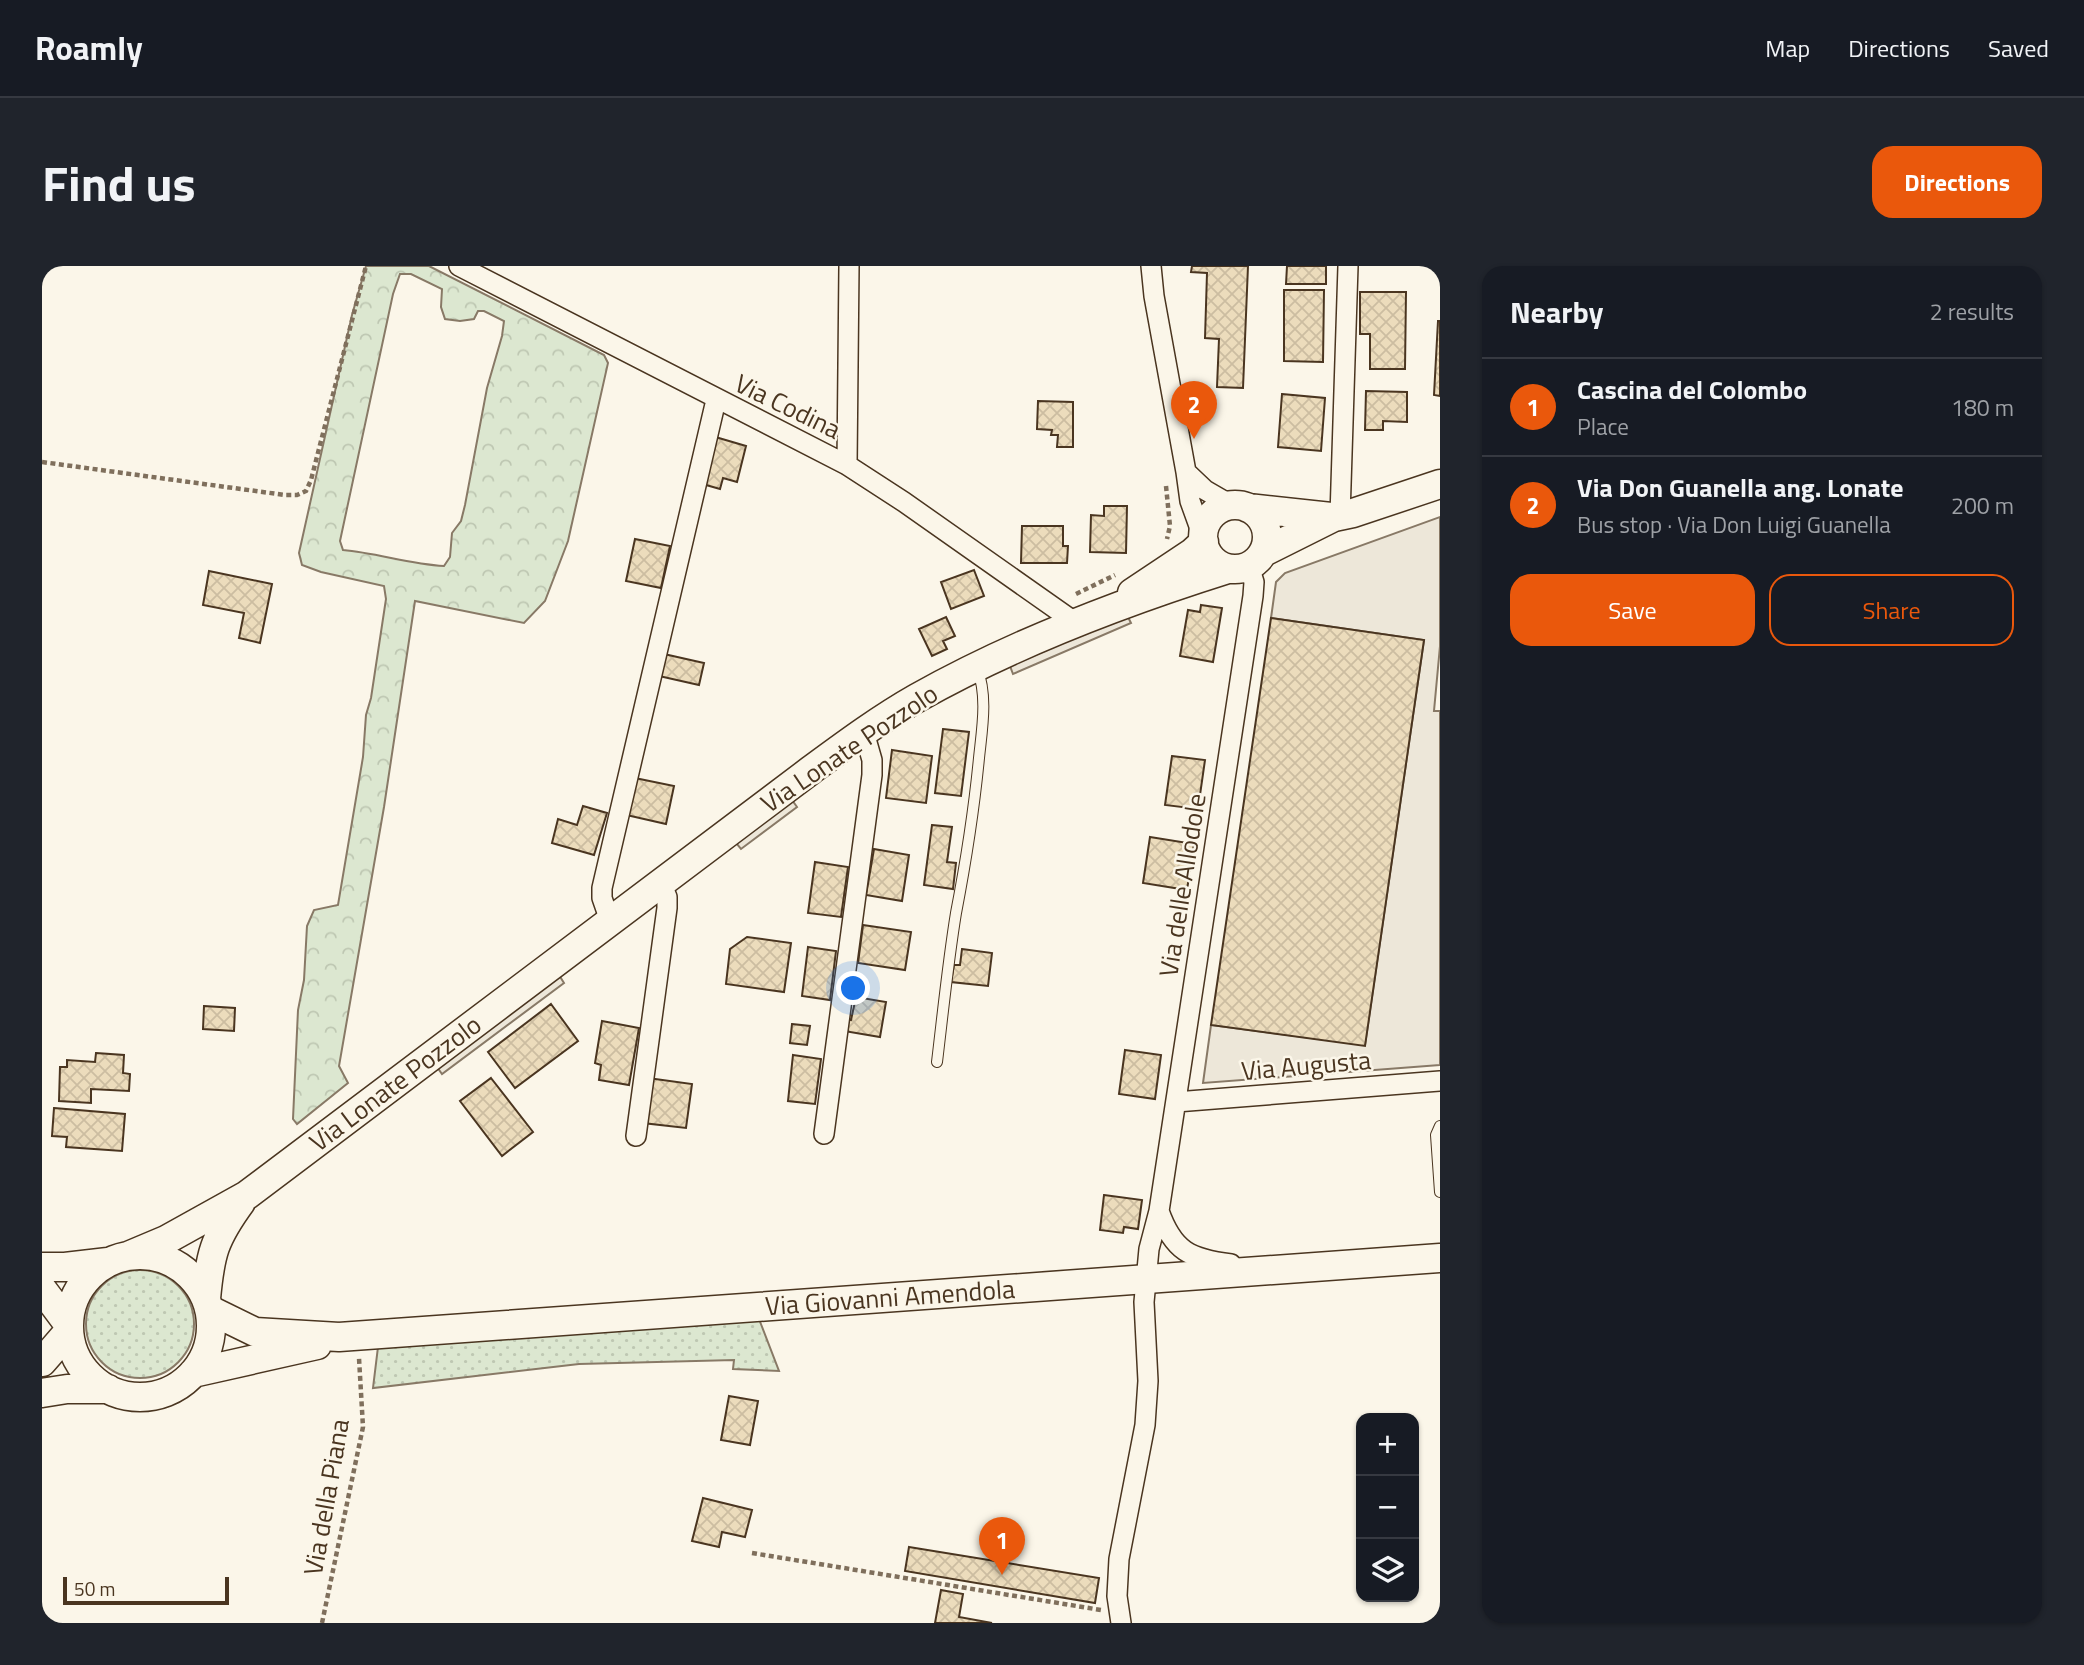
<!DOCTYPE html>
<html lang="en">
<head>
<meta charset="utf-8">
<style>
  body { margin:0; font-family:"Titillium Web",sans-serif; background:#20242c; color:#f1f3f6 }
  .controls { position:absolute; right:21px; bottom:21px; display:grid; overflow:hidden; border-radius:14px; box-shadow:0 2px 5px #0004 }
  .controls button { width:63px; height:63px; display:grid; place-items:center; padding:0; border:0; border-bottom:2px solid #363941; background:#171b24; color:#f1f3f6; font:35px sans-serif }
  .scale { position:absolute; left:21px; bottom:18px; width:166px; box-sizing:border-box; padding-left:7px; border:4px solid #4a3520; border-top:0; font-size:19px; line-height:24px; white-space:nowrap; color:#4a3520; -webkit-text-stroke:5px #fbf6e9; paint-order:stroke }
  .you { position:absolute; left:812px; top:723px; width:24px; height:24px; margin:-18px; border:5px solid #fff; border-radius:50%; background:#1a73e8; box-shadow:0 0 0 10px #1a73e833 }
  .badge { display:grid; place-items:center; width:46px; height:46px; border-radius:50%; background:#ea580c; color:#fff; font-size:23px; font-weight:700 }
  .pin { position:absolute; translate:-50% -58px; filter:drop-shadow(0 2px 4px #0008) }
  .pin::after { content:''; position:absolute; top:37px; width:24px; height:21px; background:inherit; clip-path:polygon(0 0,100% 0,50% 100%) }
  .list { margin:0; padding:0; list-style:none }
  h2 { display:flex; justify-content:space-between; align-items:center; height:91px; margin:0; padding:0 28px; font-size:30px }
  h2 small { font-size:23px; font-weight:400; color:#9ea1a6 }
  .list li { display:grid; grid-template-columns:46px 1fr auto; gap:21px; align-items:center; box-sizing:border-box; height:98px; padding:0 28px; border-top:2px solid #363941 }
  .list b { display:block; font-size:26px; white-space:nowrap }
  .list p { margin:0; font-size:23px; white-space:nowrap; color:#9ea1a6 }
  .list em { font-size:23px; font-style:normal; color:#9ea1a6 }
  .actions { display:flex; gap:14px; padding:21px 28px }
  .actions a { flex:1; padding:16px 0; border:2px solid #ea580c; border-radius:21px; text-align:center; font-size:24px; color:#ea580c }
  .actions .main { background:#ea580c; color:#fff }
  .icon { flex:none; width:38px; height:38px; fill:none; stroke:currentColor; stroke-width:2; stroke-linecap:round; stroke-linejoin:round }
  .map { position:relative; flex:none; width:1398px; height:1357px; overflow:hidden; border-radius:21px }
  header { display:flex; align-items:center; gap:42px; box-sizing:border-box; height:98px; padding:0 35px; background:#171b24; border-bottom:2px solid #363941 }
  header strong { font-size:33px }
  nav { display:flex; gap:38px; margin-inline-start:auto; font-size:24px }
  .intro { display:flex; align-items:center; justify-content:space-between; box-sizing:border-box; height:168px; padding:0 42px }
  h1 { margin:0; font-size:49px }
  .button { padding:18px 32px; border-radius:21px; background:#ea580c; color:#fff; font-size:24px; font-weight:700 }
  main { display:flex; gap:42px; padding:0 42px }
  aside { flex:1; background:#171b24; border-radius:21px; box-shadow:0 2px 5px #0004 }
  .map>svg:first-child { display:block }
  .grass { fill:url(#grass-dots); stroke:#887966; stroke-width:2 }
  .forest { fill:url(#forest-crowns); stroke:#887966; stroke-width:2; fill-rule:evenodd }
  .parking { fill:#ede7d9; stroke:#887966; stroke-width:2 }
  .building { fill:url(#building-cross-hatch); stroke:#4a3520; stroke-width:2 }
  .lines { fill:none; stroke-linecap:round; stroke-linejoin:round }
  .lane-casing { stroke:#4a3520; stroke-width:12 }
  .street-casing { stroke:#4a3520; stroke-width:22 }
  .secondary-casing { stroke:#4a3520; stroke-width:31 }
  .path { stroke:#7f6f5c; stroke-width:4.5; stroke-dasharray:5 3.5; stroke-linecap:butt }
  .lane { stroke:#fbf6e9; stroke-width:10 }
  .street { stroke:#fbf6e9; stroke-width:19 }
  .secondary { stroke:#fbf6e9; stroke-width:28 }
  .labels { text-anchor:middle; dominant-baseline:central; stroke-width:5; stroke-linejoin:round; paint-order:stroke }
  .street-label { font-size:26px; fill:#4a3520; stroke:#fbf6e9 }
</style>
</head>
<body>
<header>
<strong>Roamly</strong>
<nav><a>Map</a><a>Directions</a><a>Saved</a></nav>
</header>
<div class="intro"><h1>Find us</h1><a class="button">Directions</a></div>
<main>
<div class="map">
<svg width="1398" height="1357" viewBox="0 0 1398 1357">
  <defs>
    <pattern id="grass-dots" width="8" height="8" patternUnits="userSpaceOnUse" patternTransform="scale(1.75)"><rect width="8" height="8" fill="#dce7d0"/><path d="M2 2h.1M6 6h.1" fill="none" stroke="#bec7b2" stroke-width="1.8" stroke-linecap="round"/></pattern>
    <pattern id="forest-crowns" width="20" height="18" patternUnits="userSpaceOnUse" patternTransform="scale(1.75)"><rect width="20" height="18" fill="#dce7d0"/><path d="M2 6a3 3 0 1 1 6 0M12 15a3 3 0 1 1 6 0" fill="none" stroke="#bec7b2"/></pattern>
    <pattern id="building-cross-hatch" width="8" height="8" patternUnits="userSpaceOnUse" patternTransform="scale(1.75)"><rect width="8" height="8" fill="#ecdcbc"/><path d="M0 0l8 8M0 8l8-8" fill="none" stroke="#ccbda1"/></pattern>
  </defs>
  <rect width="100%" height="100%" fill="#fbf6e9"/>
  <path class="grass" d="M44 1058a54 54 0 1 1 108 0a54 54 0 1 1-108 0Z
    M 717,1053 L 737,1105 L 691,1103 L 692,1094 L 537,1098 L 331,1122 L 336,1081 Z"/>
  <path class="forest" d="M 324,0 L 387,0 L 562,89 L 566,97 L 526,275 L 503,335 L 482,357 L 373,335 L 342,541 L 297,800 L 306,817 L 255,858 L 251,853 L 256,744 L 262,714 L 265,660 L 272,644 L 296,639 L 321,491 L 324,449 L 329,432 L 344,333 L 342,320 L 279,306 L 260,299 L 257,287 L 310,49 ZM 358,8 L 369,8 L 400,23 L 399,41 L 403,53 L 418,55 L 432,53 L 436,45 L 442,45 L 462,55 L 460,70 L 445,122 L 423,239 L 419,255 L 410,267 L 408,291 L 402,300 C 367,298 335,287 301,284 L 298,275 L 351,28 Z"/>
  <path class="parking" d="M 1398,251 L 1398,380 L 1392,445 L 1398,445 L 1398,799 L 1161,817 L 1169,759 L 1323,779 L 1382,374 L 1229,352 L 1234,316 L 1243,307 Z
    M 1085,349 L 1089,357 L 971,408 L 968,400 Z
    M 750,534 L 755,541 L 699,583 L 694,577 Z
    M 517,709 L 522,717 L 400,808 L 395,801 Z"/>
  <path class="building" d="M 1150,0 L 1206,0 L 1201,122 L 1175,121 L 1177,73 L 1163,72 L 1165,7 L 1149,6 Z
    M 1245,0 L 1284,0 L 1284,18 L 1244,18 Z
    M 1242,24 L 1282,24 L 1281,96 L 1242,95 Z
    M 1318,26 L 1364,26 L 1363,103 L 1328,103 L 1328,68 L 1318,68 Z
    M 1396,55 L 1398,55 L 1398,130 L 1392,129 Z
    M 1324,125 L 1365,126 L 1365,156 L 1341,155 L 1341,164 L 1323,164 Z
    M 1240,128 L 1283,132 L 1279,185 L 1236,181 Z
    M 996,135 L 1031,136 L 1031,181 L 1015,181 L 1016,169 L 1009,169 L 1010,164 L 995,163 Z
    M 670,170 L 704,180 L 695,216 L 681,212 L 678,223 L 657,217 Z
    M 1062,240 L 1085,240 L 1084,287 L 1048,286 L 1049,249 L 1062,250 Z
    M 980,260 L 1021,260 L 1021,280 L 1026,280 L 1025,297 L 979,297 Z
    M 593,273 L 628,280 L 619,322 L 584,315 Z
    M 932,304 L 942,330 L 909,343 L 899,316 Z
    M 167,305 L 230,318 L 218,377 L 197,372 L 202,347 L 161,339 Z
    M 1159,339 L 1180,342 L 1171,396 L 1138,390 L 1146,344 L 1158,346 Z
    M 904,351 L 913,370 L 901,375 L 905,383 L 890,390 L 877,363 Z
    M 1229,352 L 1382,374 L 1323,780 L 1169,759 Z
    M 622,388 L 662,397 L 657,419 L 617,410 Z
    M 901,463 L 927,466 L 919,530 L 893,527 Z
    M 850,484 L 890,490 L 884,537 L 844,532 Z
    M 1130,490 L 1163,494 L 1156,543 L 1123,539 Z
    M 588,511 L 632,520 L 624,558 L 580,548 Z
    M 541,540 L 565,547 L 552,589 L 510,577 L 516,553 L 535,559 Z
    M 890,559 L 910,561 L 905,596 L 914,597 L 911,623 L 882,619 Z
    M 1108,571 L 1152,578 L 1145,624 L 1101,617 Z
    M 832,583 L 867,589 L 860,635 L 824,629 Z
    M 773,596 L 806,601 L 799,651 L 766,647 Z
    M 821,659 L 869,666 L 863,704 L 816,697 Z
    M 705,671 L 749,677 L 742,726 L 684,718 L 688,683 Z
    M 766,681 L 794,685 L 788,734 L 760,730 Z
    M 920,683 L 950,687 L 946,720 L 909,716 L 912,699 L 918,699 Z
    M 814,731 L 844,736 L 838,771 L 802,765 L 804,753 L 809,754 Z
    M 509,738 L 536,775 L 473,822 L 446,786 Z
    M 162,740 L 193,742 L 192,765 L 161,763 Z
    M 560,755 L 597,762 L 587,819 L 557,814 L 559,799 L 553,797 Z
    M 750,758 L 768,760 L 765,779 L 748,777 Z
    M 1083,784 L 1119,789 L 1113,833 L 1077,828 Z
    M 54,787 L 82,789 L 81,807 L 88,808 L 87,825 L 49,823 L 49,837 L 17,835 L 18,801 L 25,801 L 25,794 L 53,796 Z
    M 751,789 L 779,793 L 773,838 L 746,835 Z
    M 449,812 L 491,866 L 460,890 L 418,835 Z
    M 606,812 L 650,818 L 644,862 L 601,857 Z
    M 12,842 L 83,848 L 80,885 L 24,881 L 25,871 L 10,870 Z
    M 1062,929 L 1100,934 L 1096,963 L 1082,961 L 1081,967 L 1058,964 Z
    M 687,1130 L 716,1135 L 708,1179 L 679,1174 Z
    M 661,1232 L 710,1244 L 703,1271 L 680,1266 L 677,1281 L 650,1275 Z
    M 867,1281 L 1057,1312 L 1053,1337 L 863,1305 Z
    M 867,1281 L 1057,1312 L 1053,1337 L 863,1305 Z
    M 899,1324 L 921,1328 L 917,1351 L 950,1357 L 893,1357 Z"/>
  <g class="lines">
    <defs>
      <path id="lane" d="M 895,796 C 901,746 906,696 914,647 C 924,595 932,544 937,492 C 940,463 946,430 935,402
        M 1398,860 L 1394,869 L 1398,926"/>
      <path id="street" d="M 417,0 L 805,199 L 862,236 L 1034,357
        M 1109,0 L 1112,30 L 1144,206 L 1148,235 L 1161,271
        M 805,199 L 807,0
        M 1144,206 L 1163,224 L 1189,239
        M 1298,250 L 1306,0
        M 568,655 L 560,632 L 560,622 L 674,134
        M 1134,836 L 1398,815
        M 782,868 L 830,509 L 830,494 L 822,466
        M 594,870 L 625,642 L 625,631 L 619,617
        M 1117,945 C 1131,985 1148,993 1189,998
        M 1079,1357 L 1075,1330 L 1077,1293 L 1103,1159 L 1106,1115 L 1102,1036 L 1107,983 L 1117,945 L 1211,330 L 1212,316 L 1207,300"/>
      <path id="secondary" d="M1161 271a32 32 0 1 1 64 0a32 32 0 1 1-64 0Z
        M 1206,242 L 1289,251
        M 1222,286 L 1292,251 L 1311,247 L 1398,218
        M 1090,327 L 1150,287 L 1162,276
        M27 1060a71 71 0 1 1 142 0a71 71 0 1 1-142 0Z
        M 86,990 L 124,974 L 205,929 L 769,504 C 803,479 838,453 875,432 C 971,378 1081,336 1186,303
        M 0,1001 L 23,1001 L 66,996
        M 0,1023 L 27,1059
        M 164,1033 C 168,988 172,973 199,936
        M 168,1044 L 213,1066 L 297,1071 L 1398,992
        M 0,1096 L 27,1065
        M 151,1107 L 275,1079
        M 0,1127 L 25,1123 L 66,1123"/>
    </defs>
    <use href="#lane" class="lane-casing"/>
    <use href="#street" class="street-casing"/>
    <use href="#secondary" class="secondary-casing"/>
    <path class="path" d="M 0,196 L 243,229 L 255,229 L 264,225 L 269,214 L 324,0
      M 1124,220 L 1128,260 L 1125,273
      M 1034,328 L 1073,309
      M 710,1287 L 1059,1344
      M 280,1357 L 321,1161 L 317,1092"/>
    <use href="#lane" class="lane"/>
    <use href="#street" class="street"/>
    <use href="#secondary" class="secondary"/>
  </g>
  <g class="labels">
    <g class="street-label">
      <text transform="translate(746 140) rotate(26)">Via Codina</text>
      <text transform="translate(807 482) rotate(-34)">Via Lonate Pozzolo</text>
      <text transform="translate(1140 619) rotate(-81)">Via delle Allodole</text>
      <text transform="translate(1264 799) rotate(-5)">Via Augusta</text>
      <text transform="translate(353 817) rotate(-37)">Via Lonate Pozzolo</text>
      <text transform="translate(848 1031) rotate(-4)">Via Giovanni Amendola</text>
      <text transform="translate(284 1231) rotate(-80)">Via della Piana</text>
    </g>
  </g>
</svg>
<div class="controls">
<button>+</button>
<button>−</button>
<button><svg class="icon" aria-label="layers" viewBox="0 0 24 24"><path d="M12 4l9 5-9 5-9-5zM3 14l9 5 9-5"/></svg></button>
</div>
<div class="scale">50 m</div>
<div class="you"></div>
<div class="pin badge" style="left:960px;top:1309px">1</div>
<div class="pin badge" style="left:1152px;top:173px">2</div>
</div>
<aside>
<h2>Nearby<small>2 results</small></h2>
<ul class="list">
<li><span class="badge">1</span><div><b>Cascina del Colombo</b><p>Place</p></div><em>180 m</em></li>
<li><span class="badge">2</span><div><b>Via Don Guanella ang. Lonate</b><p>Bus stop · Via Don Luigi Guanella</p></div><em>200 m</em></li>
</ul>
<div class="actions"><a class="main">Save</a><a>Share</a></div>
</aside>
</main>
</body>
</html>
